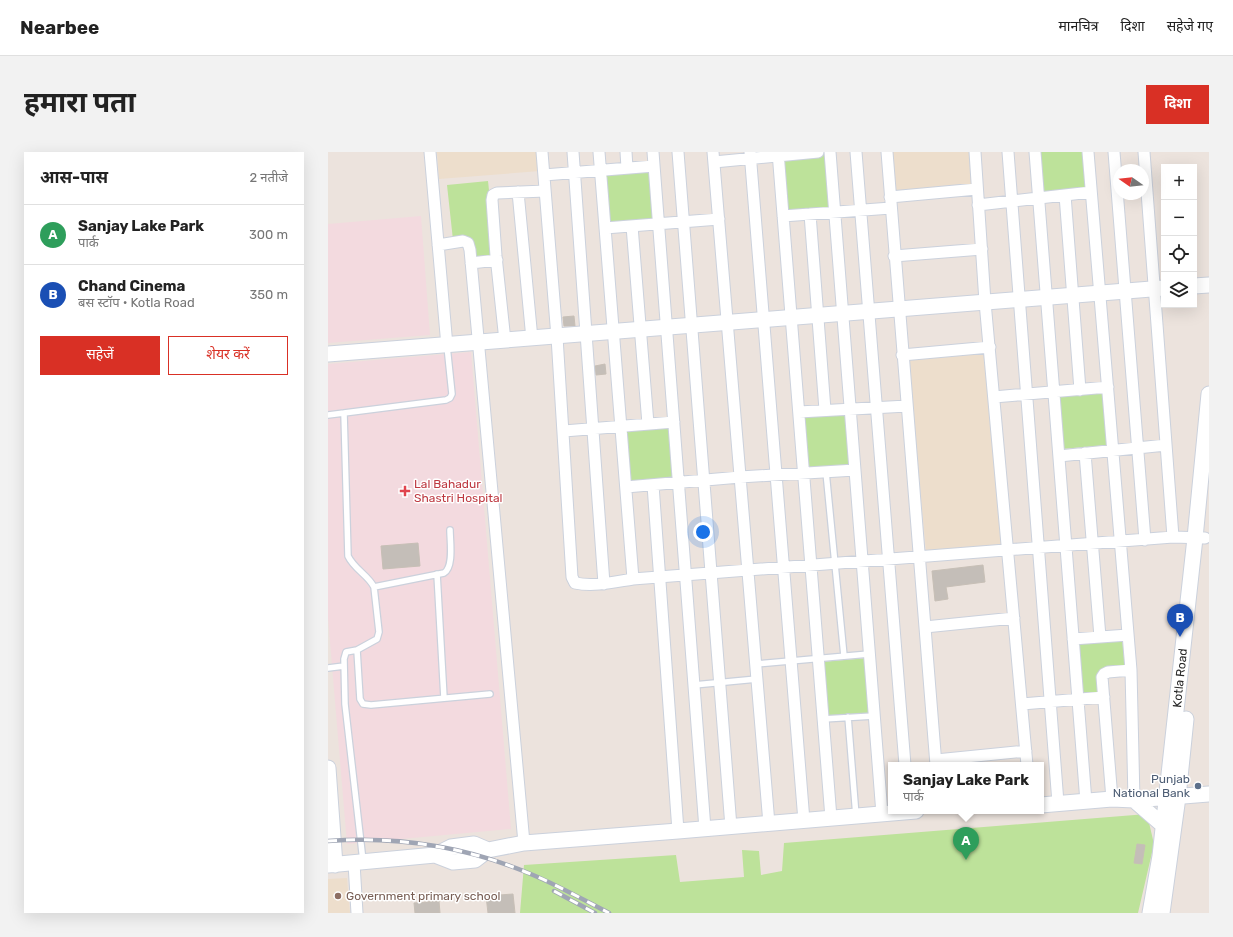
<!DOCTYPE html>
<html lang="hi">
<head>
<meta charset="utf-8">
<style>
  body { margin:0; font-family:Rubik,"Noto Sans Devanagari",sans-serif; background:#f2f2f2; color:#222 }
  .controls { position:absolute; right:12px; top:12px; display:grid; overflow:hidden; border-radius:0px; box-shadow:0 4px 16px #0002 }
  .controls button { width:36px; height:36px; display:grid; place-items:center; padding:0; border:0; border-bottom:1px solid #e0e0e0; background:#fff; color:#222; font:20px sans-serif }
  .compass { position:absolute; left:785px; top:12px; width:36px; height:36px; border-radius:50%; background:#fff; box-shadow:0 4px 16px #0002; rotate:284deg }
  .you { position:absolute; left:375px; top:380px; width:14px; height:14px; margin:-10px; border:3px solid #fff; border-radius:50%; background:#1a73e8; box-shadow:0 0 0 6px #1a73e833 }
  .badge { display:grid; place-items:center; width:26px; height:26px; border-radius:50%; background:#d93025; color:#fff; font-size:13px; font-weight:700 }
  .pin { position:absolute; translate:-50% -33px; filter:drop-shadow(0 1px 2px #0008) }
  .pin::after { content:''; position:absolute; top:21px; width:14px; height:12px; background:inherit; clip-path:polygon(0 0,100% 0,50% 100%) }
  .popup { position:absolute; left:560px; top:610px; width:156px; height:52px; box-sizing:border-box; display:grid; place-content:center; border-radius:0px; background:#fff; filter:drop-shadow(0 1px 3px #0005); font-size:13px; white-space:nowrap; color:#767676 }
  .popup b { font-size:15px; color:#222 }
  .popup::after { content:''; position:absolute; left:50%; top:100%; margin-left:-8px; border:8px solid transparent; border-top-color:#fff }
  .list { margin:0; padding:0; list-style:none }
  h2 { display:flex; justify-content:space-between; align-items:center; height:52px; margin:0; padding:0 16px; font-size:17px }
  h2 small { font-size:13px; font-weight:400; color:#767676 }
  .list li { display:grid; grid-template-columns:26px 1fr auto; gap:12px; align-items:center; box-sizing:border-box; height:60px; padding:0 16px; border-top:1px solid #e0e0e0 }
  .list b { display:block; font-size:15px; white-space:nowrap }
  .list p { margin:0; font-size:13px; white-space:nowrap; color:#767676 }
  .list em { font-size:13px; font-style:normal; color:#767676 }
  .actions { display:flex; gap:8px; padding:12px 16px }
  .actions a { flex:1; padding:9px 0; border:1px solid #d93025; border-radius:0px; text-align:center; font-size:14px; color:#d93025 }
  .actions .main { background:#d93025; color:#fff }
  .icon { flex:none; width:22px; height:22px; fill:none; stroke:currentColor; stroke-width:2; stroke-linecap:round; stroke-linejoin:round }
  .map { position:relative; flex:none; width:881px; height:761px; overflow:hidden; border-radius:0px }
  header { display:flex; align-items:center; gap:24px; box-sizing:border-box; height:56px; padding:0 20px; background:#fff; border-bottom:1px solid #e0e0e0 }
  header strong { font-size:19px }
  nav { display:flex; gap:22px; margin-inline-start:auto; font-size:14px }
  .intro { display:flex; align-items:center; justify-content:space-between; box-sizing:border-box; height:96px; padding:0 24px }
  h1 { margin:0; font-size:28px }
  .button { padding:10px 18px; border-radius:0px; background:#d93025; color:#fff; font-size:14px; font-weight:700 }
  main { display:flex; gap:24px; padding:0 24px }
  aside { flex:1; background:#fff; border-radius:0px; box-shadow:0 4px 16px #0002 }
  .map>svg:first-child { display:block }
  .education { fill:#eddecc }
  .medical { fill:#f3dadf }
  .green { fill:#bde29a }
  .building { fill:#c4beb8; stroke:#c7bfb6 }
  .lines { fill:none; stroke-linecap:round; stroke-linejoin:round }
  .lane-casing { stroke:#cbd1dc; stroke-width:8 }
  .street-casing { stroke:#cbd1dc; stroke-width:13 }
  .secondary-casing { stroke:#cbd1dc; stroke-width:17 }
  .lane { stroke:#fff; stroke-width:5.5 }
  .street { stroke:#fff; stroke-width:11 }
  .secondary { stroke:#fff; stroke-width:15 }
  .rail-casing { stroke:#9fa5b4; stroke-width:4.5 }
  .rail { stroke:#fff; stroke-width:3; stroke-dasharray:9; stroke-linecap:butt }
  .health-dot { fill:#e0444e; stroke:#fff; stroke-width:1.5 }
  .service-dot { fill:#5c6f8a; stroke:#fff; stroke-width:1.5 }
  .education-dot { fill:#8d6e63; stroke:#fff; stroke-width:1.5 }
  .labels { text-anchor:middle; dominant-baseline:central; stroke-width:3; stroke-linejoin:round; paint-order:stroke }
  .health-label { font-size:12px; fill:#be3a42; stroke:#fff; text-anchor:start }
  .street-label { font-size:12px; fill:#2a2a2a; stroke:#fff }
  .service-label { font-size:12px; fill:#4e5e75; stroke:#fff; text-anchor:end }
  .education-label { font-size:12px; fill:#785e54; stroke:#fff; text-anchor:start }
</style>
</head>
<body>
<header>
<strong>Nearbee</strong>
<nav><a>मानचित्र</a><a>दिशा</a><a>सहेजे गए</a></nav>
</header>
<div class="intro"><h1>हमारा पता</h1><a class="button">दिशा</a></div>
<main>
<aside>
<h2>आस-पास<small>2 नतीजे</small></h2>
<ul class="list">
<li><span class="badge" style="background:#2e9e5b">A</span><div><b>Sanjay Lake Park</b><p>पार्क</p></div><em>300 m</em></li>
<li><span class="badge" style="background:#1a4fb4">B</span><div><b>Chand Cinema</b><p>बस स्टॉप · Kotla Road</p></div><em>350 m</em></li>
</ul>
<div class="actions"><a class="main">सहेजें</a><a>शेयर करें</a></div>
</aside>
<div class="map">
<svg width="881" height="761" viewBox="0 0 881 761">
  <rect width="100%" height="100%" fill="#ece3dd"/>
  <path class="education" d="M 109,0 L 210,0 L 212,19 L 111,27 Z
    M 563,0 L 642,0 L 645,34 L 566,40 Z
    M 658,201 L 675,392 L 598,399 L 580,208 Z
    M 19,726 L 22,761 L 0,761 L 0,727 Z"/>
  <path class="medical" d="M 93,64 L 102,183 L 0,191 L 0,72 Z
    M 143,200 L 183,677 L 19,692 L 0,466 L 0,212 Z"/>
  <path class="green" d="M 709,0 L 758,0 L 761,38 L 712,41 Z
    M 500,2 L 505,58 L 456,61 L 452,7 Z
    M 324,16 L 328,70 L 280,73 L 276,20 Z
    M 160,29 L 168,104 L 145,107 L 143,87 L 125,88 L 119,33 Z
    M 777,238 L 781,293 L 733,297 L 729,243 Z
    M 519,260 L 523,314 L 477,318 L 473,263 Z
    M 344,273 L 348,329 L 300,332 L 295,278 Z
    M 794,485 L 797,517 L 772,519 L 774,542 L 752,544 L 748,489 Z
    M 540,506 L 544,561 L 496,565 L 492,510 Z
    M 819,662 L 826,692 L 810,761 L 192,761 L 196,713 L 348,703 L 352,730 L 416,725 L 414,698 L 431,699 L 433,723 L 454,719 L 456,691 Z"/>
  <path class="building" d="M 246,164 L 247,174 L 236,174 L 235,165 Z
    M 277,212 L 278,222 L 268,223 L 267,214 Z
    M 90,391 L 92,414 L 55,417 L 53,394 Z
    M 655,413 L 657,430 L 618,435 L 620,447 L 607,449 L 604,419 Z
    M 809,692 L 817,693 L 814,712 L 806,711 Z
    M 185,742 L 187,761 L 160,761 L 158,744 Z
    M 111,749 L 112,761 L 87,761 L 86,751 Z"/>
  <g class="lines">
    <defs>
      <path id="lane" d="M 16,261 L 118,248 L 122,246 L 124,242 L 119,194
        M 0,263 L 16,261 L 20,404 C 26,417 40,423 46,435 L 51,480 L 49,487 L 29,498 L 18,500 L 16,507 L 17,552 L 35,709
        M 498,320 L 516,504
        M 109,422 L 116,546
        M 46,435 L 116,421 C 126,415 122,389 122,378
        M 29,498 L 32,547 L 35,552 L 43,553 L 162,542
        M 428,512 L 541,502
        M 0,516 L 16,514
        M 366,533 L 429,527
        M 520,565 L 528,664
        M 495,567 L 546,564"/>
      <path id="street" d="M 102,0 L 119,194
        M 214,0 L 229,185 L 244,425 L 247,431 C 266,435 286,430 305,427 L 845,385 L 877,386
        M 245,0 L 276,432
        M 271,0 L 305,427
        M 298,0 L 299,16
        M 325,0 L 377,677
        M 350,0 L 403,675
        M 385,0 L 441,672
        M 422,0 L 476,669
        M 450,0 L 503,666
        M 502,0 L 554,662
        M 528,0 L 577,613
        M 559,0 L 608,613
        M 647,0 L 657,150 L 699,613
        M 680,0 L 730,651
        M 707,0 L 758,650
        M 760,0 L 803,518 L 806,648
        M 786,0 L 817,388
        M 816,0 L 845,385
        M 386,10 L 490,0
        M 216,23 L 326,14
        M 190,40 L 204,187
        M 737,43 L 752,238
        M 562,45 L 649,37
        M 650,53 L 763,40
        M 482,62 L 497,258
        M 455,64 L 563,56
        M 304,74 L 320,272
        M 277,76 L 391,67
        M 110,93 L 135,89 L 140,91 L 142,98 L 196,691
        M 566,104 L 654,97
        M 143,111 L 169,108
        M 177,189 L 168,104 L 164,48 L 165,43 L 169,41 L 217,39
        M 574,203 L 662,195
        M 666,245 L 780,235
        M 471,260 L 579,254
        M 236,279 L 346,270
        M 757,301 L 772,485
        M 731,304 L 838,293
        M 325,333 L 350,679
        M 298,335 L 412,325 L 527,318
        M 597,475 L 686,466
        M 745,487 L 800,483
        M 694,552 L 776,545
        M 608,608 L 698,599
        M 784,647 L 774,525 L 776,522 L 780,520 L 803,518
        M 26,711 L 29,761"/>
      <path id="secondary" d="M 866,134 L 881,133
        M 0,202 L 836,136
        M 0,616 L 7,713
        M 806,648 L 836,674
        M 713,653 L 784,647 L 806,648 L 881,642
        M 107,703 L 125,710 L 147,708 L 160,698 L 196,691 L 350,679 L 588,659
        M 0,713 L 107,703 L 123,695 L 146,692 L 160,698
        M 822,761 L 832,704 L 867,386 L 881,242
        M 834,761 L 850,645 L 858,567"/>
    </defs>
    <use href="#lane" class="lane-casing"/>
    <use href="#street" class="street-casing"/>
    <use href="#secondary" class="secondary-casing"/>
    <use href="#lane" class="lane"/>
    <use href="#street" class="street"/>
    <use href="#secondary" class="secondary"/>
    <defs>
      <path id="rail" d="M 0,689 C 70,684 140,695 205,723 C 231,734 256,748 281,761
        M 226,739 L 267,761"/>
    </defs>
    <use href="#rail" class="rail-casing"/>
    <use href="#rail" class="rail"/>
  </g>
  <path class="health-dot" d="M75 333h4v4h4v4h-4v4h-4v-4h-4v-4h4z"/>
  <circle class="service-dot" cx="870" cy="634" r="4"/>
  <circle class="education-dot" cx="10" cy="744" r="4"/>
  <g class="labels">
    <g class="health-label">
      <text x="86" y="332">Lal Bahadur<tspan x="86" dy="14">Shastri Hospital</tspan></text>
    </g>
    <g class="street-label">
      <text transform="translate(852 526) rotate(-84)">Kotla Road</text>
    </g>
    <g class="service-label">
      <text x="862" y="627">Punjab<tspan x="862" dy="14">National Bank</tspan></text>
    </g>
    <g class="education-label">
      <text x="18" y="744">Government primary school</text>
    </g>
  </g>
</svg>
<div class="controls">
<button>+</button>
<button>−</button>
<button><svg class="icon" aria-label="locate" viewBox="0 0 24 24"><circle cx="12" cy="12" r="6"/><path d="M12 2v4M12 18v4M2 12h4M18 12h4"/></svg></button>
<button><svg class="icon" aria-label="layers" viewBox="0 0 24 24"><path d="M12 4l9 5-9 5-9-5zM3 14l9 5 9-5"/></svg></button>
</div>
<svg class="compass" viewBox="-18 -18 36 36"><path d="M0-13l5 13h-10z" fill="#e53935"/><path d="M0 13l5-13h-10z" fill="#767676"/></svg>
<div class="you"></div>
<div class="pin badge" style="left:638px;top:708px;background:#2e9e5b">A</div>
<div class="popup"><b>Sanjay Lake Park</b>पार्क</div>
<div class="pin badge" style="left:852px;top:485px;background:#1a4fb4">B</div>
</div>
</main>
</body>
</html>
